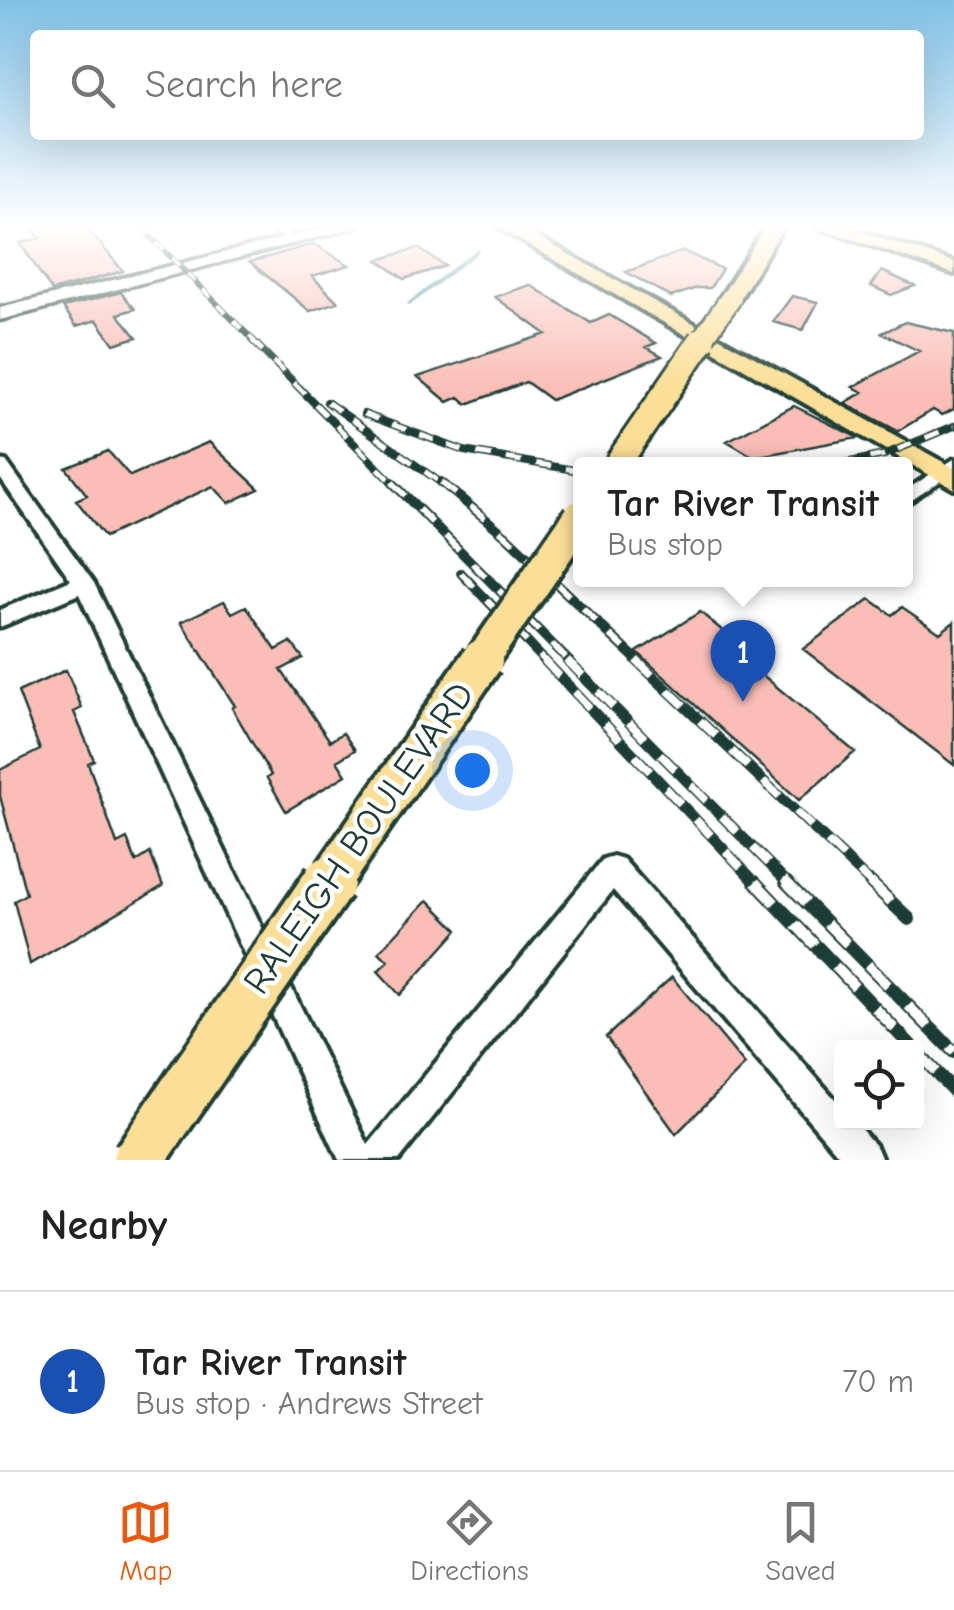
<!DOCTYPE html>
<html lang="en">
<head>
<meta charset="utf-8">
<style>
  body { margin:0; font-family:"Comic Neue",sans-serif; background:#f2f2f2; color:#222 }
  .controls { position:absolute; right:30px; bottom:30px; display:grid; overflow:hidden; border-radius:10px; box-shadow:0 10px 40px #0002 }
  .controls button { width:90px; height:90px; display:grid; place-items:center; padding:0; border:0; border-bottom:2px solid #e0e0e0; background:#fff; color:#222; font:50px sans-serif }
  .you { position:absolute; left:472px; top:770px; width:35px; height:35px; margin:-25px; border:8px solid #fff; border-radius:50%; background:#1a73e8; box-shadow:0 0 0 15px #1a73e833 }
  .badge { display:grid; place-items:center; width:65px; height:65px; border-radius:50%; background:#ea580c; color:#fff; font-size:32px; font-weight:700 }
  .pin { position:absolute; translate:-50% -82px; filter:drop-shadow(0 2px 5px #0008) }
  .pin::after { content:''; position:absolute; top:52px; width:35px; height:30px; background:inherit; clip-path:polygon(0 0,100% 0,50% 100%) }
  .popup { position:absolute; left:573px; top:457px; width:340px; height:130px; box-sizing:border-box; display:grid; place-content:center; border-radius:10px; background:#fff; filter:drop-shadow(0 2px 8px #0005); font-size:32px; white-space:nowrap; color:#767676 }
  .popup b { font-size:38px; color:#222 }
  .popup::after { content:''; position:absolute; left:50%; top:100%; margin-left:-20px; border:20px solid transparent; border-top-color:#fff }
  .list { margin:0; padding:0; list-style:none }
  h2 { display:flex; justify-content:space-between; align-items:center; height:130px; margin:0; padding:0 40px; font-size:42px }
  h2 small { font-size:32px; font-weight:400; color:#767676 }
  .list li { display:grid; grid-template-columns:65px 1fr auto; gap:30px; align-items:center; box-sizing:border-box; height:180px; padding:0 40px; border-top:2px solid #e0e0e0 }
  .list b { display:block; font-size:38px; white-space:nowrap }
  .list p { margin:0; font-size:32px; white-space:nowrap; color:#767676 }
  .list em { font-size:32px; font-style:normal; color:#767676 }
  .icon { flex:none; width:55px; height:55px; fill:none; stroke:currentColor; stroke-width:2; stroke-linecap:round; stroke-linejoin:round }
  .map { position:relative; flex:none; width:954px; height:1160px; overflow:hidden }
  .search { position:absolute; background:#fff; box-shadow:0 10px 40px #0002; left:30px; right:30px; top:30px; height:110px; display:flex; align-items:center; gap:25px; box-sizing:border-box; padding:0 35px; border-radius:10px; color:#767676; font-size:38px }
  .sheet { height:310px; background:#fff }
  nav { display:flex; justify-content:space-around; align-items:center; box-sizing:border-box; height:140px; border-top:2px solid #e0e0e0; background:#fff; font-size:28px; color:#767676 }
  nav a { display:grid; justify-items:center; gap:5px }
  nav .on { color:#ea580c }
  .map>svg:first-child { display:block }
  .lines { fill:none; stroke-linecap:round; stroke-linejoin:round }
  .stream { stroke:#5d989e; stroke-width:4 }
  .building { fill:#fabeb6; stroke:#1f3d34; stroke-width:2.5 }
  .street-casing { stroke:#1f3d34; stroke-width:8 }
  .secondary-casing { stroke:#1f3d34; stroke-width:7 }
  .primary-casing { stroke:#1f3d34; stroke-width:8 }
  .street { fill:#fff; fill-rule:evenodd }
  .secondary { fill:#fff; fill-rule:evenodd }
  .primary { fill:#fbdf96; fill-rule:evenodd }
  .rail-far4-casing { stroke:#1f3d34; stroke-width:6 }
  .rail-far3-casing { stroke:#1f3d34; stroke-width:8 }
  .rail-far2-casing { stroke:#1f3d34; stroke-width:10 }
  .rail-far1-casing { stroke:#1f3d34; stroke-width:11 }
  .rail-casing { stroke:#1f3d34; stroke-width:14 }
  .rail-far4 { stroke:#fff; stroke-width:4; stroke-dasharray:11; stroke-linecap:butt }
  .rail-far3 { stroke:#fff; stroke-width:5; stroke-dasharray:15; stroke-linecap:butt }
  .rail-far2 { stroke:#fff; stroke-width:6; stroke-dasharray:19; stroke-linecap:butt }
  .rail-far1 { stroke:#fff; stroke-width:8; stroke-dasharray:22; stroke-linecap:butt }
  .rail { stroke:#fff; stroke-width:10; stroke-dasharray:29; stroke-linecap:butt }
  .primary-bridge-far4-casing { stroke:#1f3d34; stroke-width:25; stroke-linecap:butt }
  .primary-bridge-far3-casing { stroke:#1f3d34; stroke-width:31; stroke-linecap:butt }
  .primary-bridge-far2-casing { stroke:#1f3d34; stroke-width:40; stroke-linecap:butt }
  .primary-bridge-far1-casing { stroke:#1f3d34; stroke-width:48; stroke-linecap:butt }
  .primary-bridge-casing { stroke:#1f3d34; stroke-width:58; stroke-linecap:butt }
  .primary-bridge-far4 { stroke:#fbdf96; stroke-width:20 }
  .primary-bridge-far3 { stroke:#fbdf96; stroke-width:25 }
  .primary-bridge-far2 { stroke:#fbdf96; stroke-width:32 }
  .primary-bridge-far1 { stroke:#fbdf96; stroke-width:40 }
  .primary-bridge { stroke:#fbdf96; stroke-width:50 }
  .labels { text-anchor:middle; dominant-baseline:central; stroke-width:9; stroke-linejoin:round; paint-order:stroke }
  .near-street-label { font-size:38px; fill:#1f3d34; stroke:#fff }
</style>
</head>
<body>
<div class="map">
<svg width="954" height="1160" viewBox="0 0 954 1160">
  <rect width="100%" height="100%" fill="#fff"/>
  <filter id="ink" filterUnits="userSpaceOnUse"><feTurbulence type="fractalNoise" baseFrequency=".01" numOctaves="2"/><feDisplacementMap in="SourceGraphic" scale="20" xChannelSelector="R" yChannelSelector="G"/><feConvolveMatrix kernelMatrix="1 2 1 2 8 2 1 2 1" color-interpolation-filters="sRGB"/></filter>
  <g filter="url(#ink)">
    <g class="lines">
      <path class="stream" d="M 409,304 L 477,251"/>
    </g>
    <path class="building" d="M 32,227 L 86,227 L 123,271 L 52,291 L 20,243 L 40,238 Z
      M 314,244 L 349,265 L 312,276 L 338,302 L 310,311 L 250,262 Z
      M 418,248 L 445,266 L 404,279 L 378,260 Z
      M 683,251 L 722,269 L 710,288 L 697,288 L 671,297 L 626,272 Z
      M 882,271 L 915,286 L 891,295 L 871,286 Z
      M 530,285 L 591,323 L 609,315 L 656,343 L 646,347 L 662,356 L 551,400 L 526,382 L 467,404 L 459,397 L 448,402 L 418,377 L 546,334 L 495,297 Z
      M 121,292 L 135,309 L 118,314 L 137,337 L 114,344 L 97,320 L 76,326 L 63,307 Z
      M 792,296 L 818,302 L 803,330 L 773,322 Z
      M 905,322 L 954,333 L 954,409 L 942,415 L 933,410 L 898,431 L 845,403 L 863,392 L 853,387 L 919,351 L 882,333 Z
      M 794,406 L 858,438 L 754,457 L 727,441 Z
      M 209,442 L 259,489 L 229,503 L 213,486 L 105,537 L 76,500 L 87,495 L 66,468 L 108,451 L 130,476 Z
      M 870,599 L 892,615 L 902,607 L 940,633 L 954,622 L 954,765 L 803,649 Z
      M 224,601 L 232,613 L 246,606 L 276,650 L 291,642 L 303,658 L 281,670 L 330,741 L 343,733 L 355,750 L 337,761 L 346,775 L 286,811 L 267,778 L 271,775 L 232,708 L 235,706 L 181,622 Z
      M 700,612 L 724,632 L 717,637 L 855,752 L 799,800 L 637,652 Z
      M 66,670 L 82,708 L 74,712 L 94,760 L 88,763 L 117,844 L 127,839 L 136,862 L 150,853 L 163,886 L 30,964 L 14,901 L 26,894 L 0,796 L 0,770 L 40,750 L 18,692 Z
      M 428,900 L 458,930 L 400,995 L 378,971 L 388,961 L 379,952 Z
      M 672,977 L 745,1065 L 676,1134 L 606,1037 Z"/>
    <g class="lines">
      <defs>
        <path id="street" d="M 270,227 L 282,227 L 299,242 L 289,244 Z
          M 954,459 L 954,472 L 906,504 L 906,490 Z
          M 0,460 L 6,461 L 94,583 L 368,1145 L 603,859 L 613,856 L 623,859 L 842,1107 L 842,1122 L 855,1122 L 877,1148 L 882,1160 L 843,1160 L 613,890 L 399,1160 L 339,1160 L 79,594 L 0,627 L 0,610 L 71,580 L 0,478 Z"/>
        <path id="secondary" d="M 328,227 L 356,227 L 0,320 L 0,308 Z"/>
        <path id="primary" d="M 497,227 L 520,227 L 954,468 L 954,489 Z
          M 765,227 L 783,227 L 738,302 L 724,302 L 720,298 Z
          M 817,227 L 846,227 L 954,262 L 954,274 Z"/>
      </defs>
      <use href="#street" class="street-casing"/>
      <use href="#secondary" class="secondary-casing"/>
      <use href="#primary" class="primary-casing"/>
      <use href="#street" class="street"/>
      <use href="#secondary" class="secondary"/>
      <use href="#primary" class="primary"/>
      <defs>
        <path id="rail-far4" d="M 141,227 L 255,342"/>
        <path id="rail-far3" d="M 252,340 L 395,485
          M 327,402 L 444,485
          M 364,414 L 464,451 L 580,471
          M 840,464 L 884,455 L 954,426"/>
        <path id="rail-far2" d="M 392,482 L 570,662
          M 441,482 L 505,535 L 639,662
          M 461,573 L 546,662"/>
        <path id="rail-far1" d="M 544,660 L 757,884
          M 567,660 L 789,884
          M 636,660 L 872,884"/>
        <path id="rail" d="M 755,882 L 913,1048
          M 786,882 L 954,1052
          M 870,882 L 909,919
          M 916,1051 L 954,1091"/>
      </defs>
      <use href="#rail-far4" class="rail-far4-casing"/>
      <use href="#rail-far3" class="rail-far3-casing"/>
      <use href="#rail-far2" class="rail-far2-casing"/>
      <use href="#rail-far1" class="rail-far1-casing"/>
      <use href="#rail" class="rail-casing"/>
      <use href="#rail-far4" class="rail-far4"/>
      <use href="#rail-far3" class="rail-far3"/>
      <use href="#rail-far2" class="rail-far2"/>
      <use href="#rail-far1" class="rail-far1"/>
      <use href="#rail" class="rail"/>
      <defs>
        <path id="primary-bridge-far4" d="M 700,342 L 731,298"/>
        <path id="primary-bridge-far3" d="M 617,464 L 702,340"/>
        <path id="primary-bridge-far2" d="M 480,662 L 580,517"/>
        <path id="primary-bridge-far1" d="M 328,884 L 482,660"/>
        <path id="primary-bridge" d="M 138,1160 L 329,882"/>
      </defs>
      <use href="#primary-bridge-far4" class="primary-bridge-far4-casing"/>
      <use href="#primary-bridge-far3" class="primary-bridge-far3-casing"/>
      <use href="#primary-bridge-far2" class="primary-bridge-far2-casing"/>
      <use href="#primary-bridge-far1" class="primary-bridge-far1-casing"/>
      <use href="#primary-bridge" class="primary-bridge-casing"/>
      <use href="#primary-bridge-far4" class="primary-bridge-far4"/>
      <use href="#primary-bridge-far3" class="primary-bridge-far3"/>
      <use href="#primary-bridge-far2" class="primary-bridge-far2"/>
      <use href="#primary-bridge-far1" class="primary-bridge-far1"/>
      <use href="#primary-bridge" class="primary-bridge"/>
    </g>
  </g>
  <linearGradient id="sky" x2="0" y2="1"><stop stop-color="#81c1e6"/><stop offset="0.58" stop-color="#fff"/><stop offset="1" stop-color="#fff" stop-opacity="0"/></linearGradient>
  <rect width="954" height="390" fill="url(#sky)"/>
  <g class="labels">
    <g class="near-street-label">
      <text transform="translate(359 838) rotate(-55)">RALEIGH BOULEVARD</text>
    </g>
  </g>
</svg>
<div class="controls">
<button><svg class="icon" aria-label="locate" viewBox="0 0 24 24"><circle cx="12" cy="12" r="6"/><path d="M12 2v4M12 18v4M2 12h4M18 12h4"/></svg></button>
</div>
<div class="you"></div>
<div class="pin badge" style="left:743px;top:702px;background:#1a4fb4">1</div>
<div class="popup"><b>Tar River Transit</b>Bus stop</div>
<div class="search"><svg class="icon" aria-label="search" viewBox="0 0 24 24"><circle cx="10" cy="10" r="6"/><path d="M15 15l6 6"/></svg>Search here</div>
</div>
<section class="sheet">
<h2>Nearby<small></small></h2>
<ul class="list">
<li><span class="badge" style="background:#1a4fb4">1</span><div><b>Tar River Transit</b><p>Bus stop · Andrews Street</p></div><em>70 m</em></li>
</ul>
</section>
<nav>
<a class="on"><svg class="icon" aria-label="map" viewBox="0 0 24 24"><path d="M3 6l6-2 6 2 6-2v14l-6 2-6-2-6 2zM9 4v14M15 6v14"/></svg>Map</a>
<a><svg class="icon" aria-label="directions" viewBox="0 0 24 24"><path d="M12 3l9 9-9 9-9-9zM9 14v-3h6M13 9l2 2-2 2"/></svg>Directions</a>
<a><svg class="icon" aria-label="saved" viewBox="0 0 24 24"><path d="M7 4h10v16l-5-4-5 4z"/></svg>Saved</a>
</nav>
</body>
</html>
